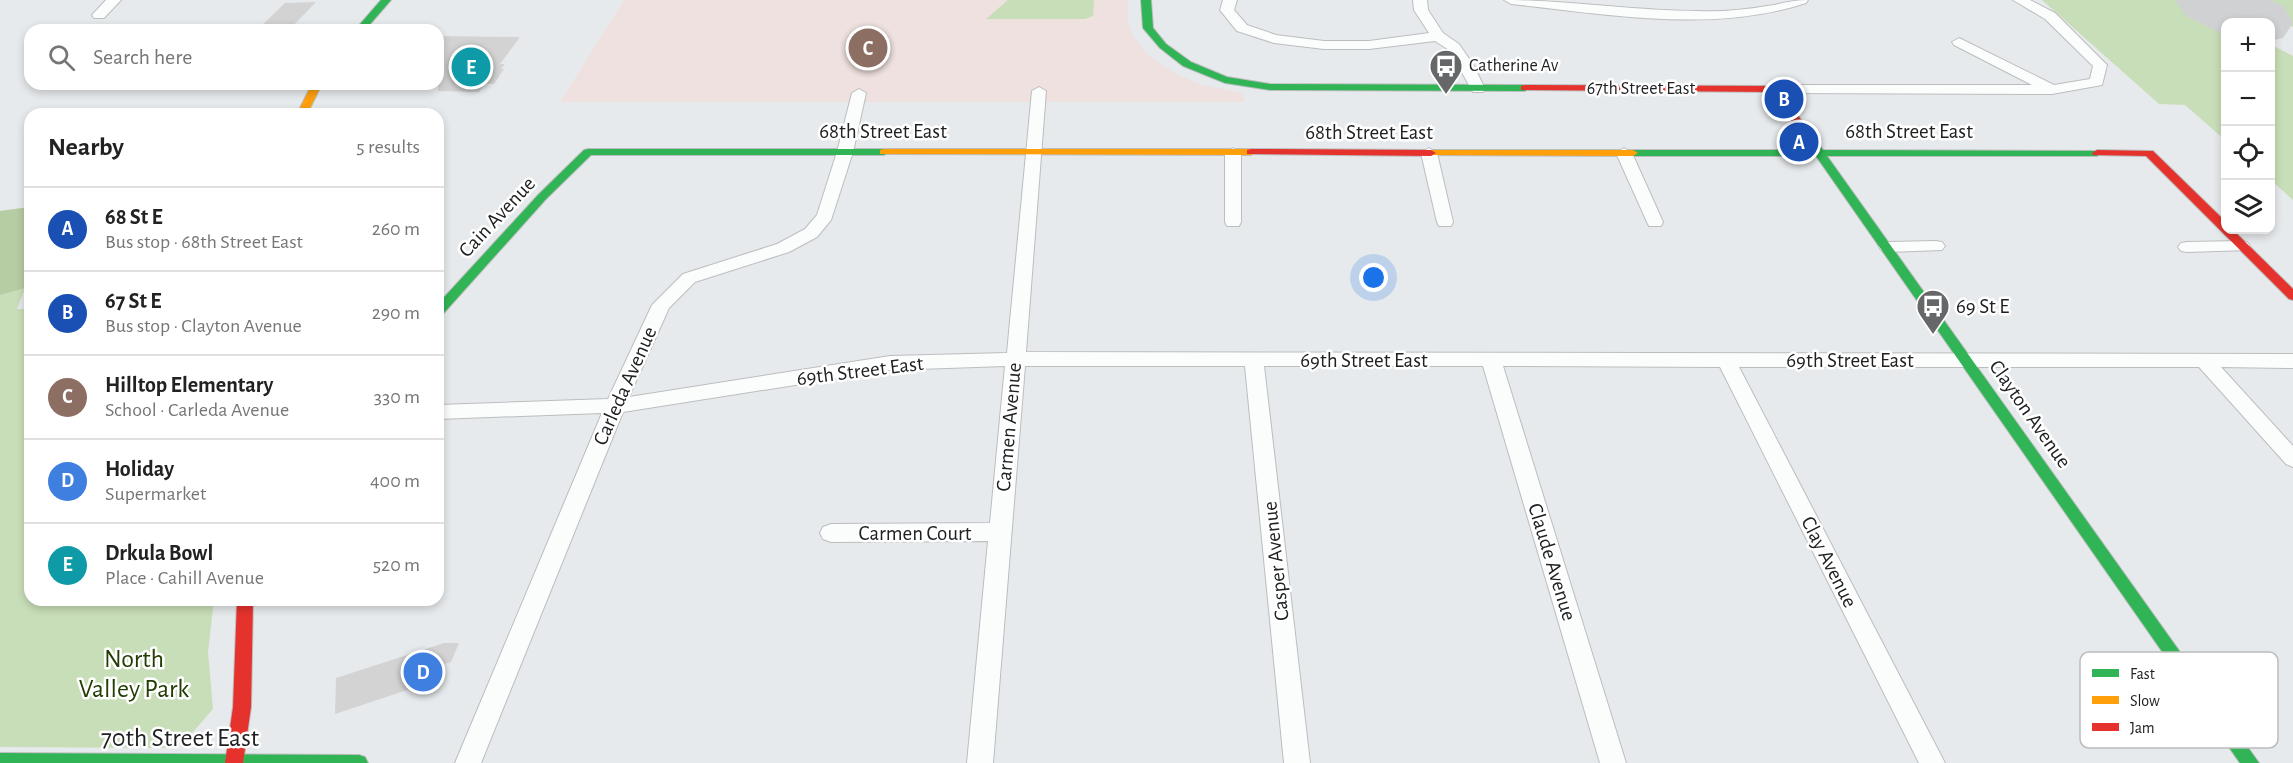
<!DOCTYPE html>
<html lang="en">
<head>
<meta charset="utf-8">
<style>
  body { margin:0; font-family:"Alegreya Sans",sans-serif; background:#f2f2f2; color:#222 }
  .controls { position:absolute; right:18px; top:18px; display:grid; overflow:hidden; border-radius:12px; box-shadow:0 3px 9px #0003 }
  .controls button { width:54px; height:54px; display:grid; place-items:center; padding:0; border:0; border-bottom:2px solid #e0e0e0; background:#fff; color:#222; font:30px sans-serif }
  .you { position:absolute; left:1374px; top:278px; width:21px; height:21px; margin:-15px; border:4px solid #fff; border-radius:50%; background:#1a73e8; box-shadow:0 0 0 9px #1a73e833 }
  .badge { display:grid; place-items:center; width:39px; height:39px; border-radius:50%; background:#b45309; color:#fff; font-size:20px; font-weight:700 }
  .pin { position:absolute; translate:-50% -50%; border:3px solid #fff; box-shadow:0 2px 6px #0006 }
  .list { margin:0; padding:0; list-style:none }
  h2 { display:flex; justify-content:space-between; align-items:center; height:78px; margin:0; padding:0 24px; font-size:26px }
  h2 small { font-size:20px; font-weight:400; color:#767676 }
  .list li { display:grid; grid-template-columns:39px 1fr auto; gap:18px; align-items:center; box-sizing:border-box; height:84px; padding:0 24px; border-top:2px solid #e0e0e0 }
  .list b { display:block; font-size:22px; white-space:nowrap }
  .list p { margin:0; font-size:20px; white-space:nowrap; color:#767676 }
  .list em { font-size:20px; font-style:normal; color:#767676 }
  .icon { flex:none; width:33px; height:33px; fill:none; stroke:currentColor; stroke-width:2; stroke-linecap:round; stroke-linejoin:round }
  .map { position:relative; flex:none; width:2293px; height:763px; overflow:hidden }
  .search { position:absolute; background:#fff; box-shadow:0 3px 9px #0003; left:24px; top:24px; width:420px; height:66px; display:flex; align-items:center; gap:15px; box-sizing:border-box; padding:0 21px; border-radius:18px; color:#767676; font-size:22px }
  .panel { position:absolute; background:#fff; box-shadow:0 3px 9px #0003; left:24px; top:108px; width:420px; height:498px; border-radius:18px }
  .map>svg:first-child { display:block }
  .education { fill:#eee1df }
  .green { fill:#c8deb8 }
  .forest { fill:#b6cca3 }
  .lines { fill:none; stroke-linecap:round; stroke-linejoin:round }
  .runway { fill:#cfd1d2; fill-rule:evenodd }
  .building { fill:#d3d3d4 }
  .street-casing { stroke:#bcbdbf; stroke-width:2 }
  .fast-casing { stroke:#bcbdbf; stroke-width:2 }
  .slow-casing { stroke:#bcbdbf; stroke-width:2 }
  .jam-casing { stroke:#bcbdbf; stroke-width:2 }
  .street { fill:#fbfcfc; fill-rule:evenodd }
  .fast { fill:#30b455; fill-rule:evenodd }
  .slow { fill:#ff9f0a; fill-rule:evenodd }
  .jam { fill:#e5322d; fill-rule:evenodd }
  .labels { text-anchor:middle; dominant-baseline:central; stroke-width:5; stroke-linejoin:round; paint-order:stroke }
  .far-poi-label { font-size:18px; fill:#202123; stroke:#fff; text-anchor:start }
  .far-street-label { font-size:18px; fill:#202123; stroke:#fff }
  .street-label { font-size:21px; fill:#202123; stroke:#fff }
  .poi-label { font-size:21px; fill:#202123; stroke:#fff; text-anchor:start }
  .near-park-label { font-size:26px; fill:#243d04; stroke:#fff }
  .near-street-label { font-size:26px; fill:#202123; stroke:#fff }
  .key { fill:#fff; stroke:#bcbcbd; stroke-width:1.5 }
  .key-label { font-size:16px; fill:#202123 }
</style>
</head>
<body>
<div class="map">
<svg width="2293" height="763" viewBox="0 0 2293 763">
  <rect width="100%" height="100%" fill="#e7eaec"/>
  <path class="education" d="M 624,0 L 1128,0 L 1128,22 L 1135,39 L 1150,57 L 1173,72 L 1199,84 L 1243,93 L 1244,102 L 560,102 Z"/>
  <path class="green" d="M 1008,0 L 1094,0 L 1093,16 L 1085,19 L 986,19 Z
    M 2042,0 L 2186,0 L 2230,22 L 2226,22 L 2225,140 L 2185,105 L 2159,104 Z
    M 2240,0 L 2293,0 L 2293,27 Z
    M 2270,44 L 2293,56 L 2293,200 L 2271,180 Z
    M 30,207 L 30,276 L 17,309 L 30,309 L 30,600 L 214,600 L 208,652 L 213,709 L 193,732 L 166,748 L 0,747 L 0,211 Z"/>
  <path class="forest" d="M 30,207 L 30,276 L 25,288 L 0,295 L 0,211 Z"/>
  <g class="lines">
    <path class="runway" d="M 2175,0 L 2271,0 L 2283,6 L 2293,23 L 2283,38 L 2270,41 L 2270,22 L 2226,22 L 2226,36 L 2186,16 Z"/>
  </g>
  <path class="building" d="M 316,2 L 289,30 L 257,30 L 285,3 Z
    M 438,36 L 520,37 L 500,64 L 505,64 L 501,69 L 504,69 L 494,84 L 485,84 L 479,92 L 438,91 Z
    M 444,643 L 459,643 L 451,662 L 442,665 L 443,678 L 335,714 L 336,678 Z"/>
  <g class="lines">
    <defs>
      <path id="street" d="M 106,0 L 121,0 L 104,18 L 94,18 L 92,15 Z
        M 1223,0 L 1237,0 L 1234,10 L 1247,25 L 1276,35 L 1324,41 L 1369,41 L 1429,33 L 1414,10 L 1413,0 L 1427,0 L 1428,10 L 1443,33 L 1459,44 L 1474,66 L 1485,89 L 1483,92 L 1473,92 L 1449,50 L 1435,41 L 1369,49 L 1324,49 L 1274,43 L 1237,31 L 1220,10 Z
        M 1504,0 C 1569,0 1633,11 1698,11 C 1721,12 1744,10 1767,6 C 1781,4 1793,0 1808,0 L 1806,3 C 1711,34 1608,14 1511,4 Z
        M 2013,0 L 2030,0 L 2055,13 L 2107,65 L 2102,85 L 2052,94 L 1774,93 L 1767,89 L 1774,85 L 2032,85 L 1954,45 L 1952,42 L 1959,38 L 2054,85 L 2090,79 L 2093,66 L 2045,19 Z
        M 1039,87 L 1046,91 L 1026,352 L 2293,354 L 2293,368 L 2221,367 L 2293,446 L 2293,467 L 2286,464 L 2199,367 L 1739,367 L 1945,763 L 1919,763 L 1720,367 L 1503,366 L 1626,763 L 1600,763 L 1483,366 L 1264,366 L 1310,763 L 1284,763 L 1245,366 L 1025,366 L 993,763 L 967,763 L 988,541 L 831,542 L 823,539 L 820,533 L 823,527 L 831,524 L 990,523 L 1005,366 L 890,370 L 623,412 L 481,763 L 455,763 L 602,413 L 438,419 L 438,405 L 608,399 L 652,305 L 683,274 L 777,244 L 805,229 L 817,215 L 837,152 L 852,93 L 859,89 L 866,93 L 853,152 L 831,220 L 817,237 L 789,252 L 695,282 L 669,308 L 629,397 L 890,356 L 1007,353 L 1032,91 Z
        M 1233,148 L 1241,153 L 1241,222 L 1239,226 L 1227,226 L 1225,222 L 1225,153 Z
        M 1429,148 L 1437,153 L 1453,222 L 1451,226 L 1439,226 L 1437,222 L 1421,153 Z
        M 1624,148 L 1632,153 L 1663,222 L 1661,226 L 1649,226 L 1647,222 L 1616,153 Z
        M 1936,241 L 1942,242 L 1945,246 L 1942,250 L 1888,252 L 1882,251 L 1879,247 L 1882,243 L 1888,242 Z
        M 2241,241 L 2247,242 L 2250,246 L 2247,250 L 2187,252 L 2181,251 L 2178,247 L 2181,243 L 2187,242 Z"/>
      <path id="fast" d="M 381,0 L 391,0 L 365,30 L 355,30 Z
        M 1141,0 L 1151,0 L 1153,28 L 1166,44 L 1191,62 L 1227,77 L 1270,84 L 1525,85 L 1530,88 L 1525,91 L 1270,90 L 1225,83 L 1183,66 L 1160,48 L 1143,28 Z
        M 1801,124 L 1805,125 L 1823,150 L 2101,151 L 2102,153 L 2097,156 L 1827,156 L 2259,763 L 2240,763 L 1816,156 L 1633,156 L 1628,153 L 1633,150 L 1812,150 L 1796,127 Z
        M 588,149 L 884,149 L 889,152 L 884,155 L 591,155 L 546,199 L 442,315 L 438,316 L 438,304 L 538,195 L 584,150 Z
        M 0,753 L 359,755 L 365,757 L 368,763 L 0,763 Z"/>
      <path id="slow" d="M 312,84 L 322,84 L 307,114 L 297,114 Z
        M 884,149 L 1251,149 L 1256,152 L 1251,155 L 880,154 L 880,150 Z
        M 1431,150 L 1633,150 L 1638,153 L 1633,156 L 1427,155 L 1427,151 Z"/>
      <path id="jam" d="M 1525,85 L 1774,86 L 1778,87 L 1806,127 L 1805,129 L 1797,129 L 1771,92 L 1521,90 L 1521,86 Z
        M 1251,149 L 1431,150 L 1436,153 L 1431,156 L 1247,154 L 1247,150 Z
        M 2097,150 L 2153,151 L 2226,222 L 2226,230 L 2233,230 L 2293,289 L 2293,300 L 2289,299 L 2146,156 L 2093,155 L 2092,153 Z
        M 237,600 L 253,600 L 251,707 L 243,763 L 225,763 L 233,707 Z"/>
    </defs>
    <use href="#street" class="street-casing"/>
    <use href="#fast" class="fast-casing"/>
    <use href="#slow" class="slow-casing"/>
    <use href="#jam" class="jam-casing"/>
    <use href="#street" class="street"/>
    <use href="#fast" class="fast"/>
    <use href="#slow" class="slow"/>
    <use href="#jam" class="jam"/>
  </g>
  <defs>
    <symbol id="bus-pin" viewBox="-11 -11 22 30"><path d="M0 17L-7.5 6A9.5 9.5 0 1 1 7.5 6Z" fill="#666769" stroke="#fff"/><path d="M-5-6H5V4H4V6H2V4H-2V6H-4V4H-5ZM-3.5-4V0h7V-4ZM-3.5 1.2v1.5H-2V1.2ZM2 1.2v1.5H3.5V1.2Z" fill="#fff"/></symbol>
  </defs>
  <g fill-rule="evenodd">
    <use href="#bus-pin" x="1427" y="47" width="38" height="52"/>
    <use href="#bus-pin" x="1914" y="287" width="38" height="52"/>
  </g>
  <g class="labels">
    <g class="far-poi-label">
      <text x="1469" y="66">Catherine Av</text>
    </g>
    <g class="far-street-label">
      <text x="1641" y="89">67th Street East</text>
    </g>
    <g class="street-label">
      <text x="883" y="131">68th Street East</text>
      <text x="1909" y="131">68th Street East</text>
      <text x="1369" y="132">68th Street East</text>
      <text transform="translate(497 217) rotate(-47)">Cain Avenue</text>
      <text x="1364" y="360">69th Street East</text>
      <text x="1850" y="360">69th Street East</text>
      <text transform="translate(860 371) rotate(-7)">69th Street East</text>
      <text transform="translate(625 386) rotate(-66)">Carleda Avenue</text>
      <text transform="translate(2030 414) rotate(55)">Clayton Avenue</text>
      <text transform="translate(1009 427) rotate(-85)">Carmen Avenue</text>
      <text x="915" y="533">Carmen Court</text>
      <text transform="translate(1276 561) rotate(-96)">Casper Avenue</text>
      <text transform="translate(1552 562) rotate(73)">Claude Avenue</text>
      <text transform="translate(1829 562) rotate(63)">Clay Avenue</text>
    </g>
    <g class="poi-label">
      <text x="1956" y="306">69 St E</text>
    </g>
    <g class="near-park-label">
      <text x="134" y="659">North<tspan x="134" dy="30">Valley Park</tspan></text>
    </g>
    <g class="near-street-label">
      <text x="180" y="738">70th Street East</text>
    </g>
  </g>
  <rect x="2080" y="652" width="198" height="96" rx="9" class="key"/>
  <rect x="2092" y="669" width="27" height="8" fill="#30b455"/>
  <rect x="2092" y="696" width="27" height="8" fill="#ff9f0a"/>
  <rect x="2092" y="723" width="27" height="8" fill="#e5322d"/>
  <g class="key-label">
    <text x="2130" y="679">Fast</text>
    <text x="2130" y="706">Slow</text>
    <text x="2130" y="733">Jam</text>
  </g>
</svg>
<div class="controls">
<button>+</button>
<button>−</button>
<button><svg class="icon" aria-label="locate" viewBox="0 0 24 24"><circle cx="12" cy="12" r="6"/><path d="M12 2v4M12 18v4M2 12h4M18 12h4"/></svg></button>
<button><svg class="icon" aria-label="layers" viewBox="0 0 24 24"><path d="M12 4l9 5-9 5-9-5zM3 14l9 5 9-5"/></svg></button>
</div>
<div class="you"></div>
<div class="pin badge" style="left:1799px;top:142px;background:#1a4fb4">A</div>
<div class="pin badge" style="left:1784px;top:99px;background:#1a4fb4">B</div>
<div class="pin badge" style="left:868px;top:48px;background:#8d6e63">C</div>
<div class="pin badge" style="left:423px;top:672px;background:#3f7fe0">D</div>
<div class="pin badge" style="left:471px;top:67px;background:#0f9aa8">E</div>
<div class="search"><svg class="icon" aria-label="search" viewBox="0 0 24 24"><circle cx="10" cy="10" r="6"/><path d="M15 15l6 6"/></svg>Search here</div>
<section class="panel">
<h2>Nearby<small>5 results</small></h2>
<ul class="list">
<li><span class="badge" style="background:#1a4fb4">A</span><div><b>68 St E</b><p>Bus stop · 68th Street East</p></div><em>260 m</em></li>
<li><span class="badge" style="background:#1a4fb4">B</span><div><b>67 St E</b><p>Bus stop · Clayton Avenue</p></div><em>290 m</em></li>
<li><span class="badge" style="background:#8d6e63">C</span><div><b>Hilltop Elementary</b><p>School · Carleda Avenue</p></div><em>330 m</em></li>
<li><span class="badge" style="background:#3f7fe0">D</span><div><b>Holiday</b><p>Supermarket</p></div><em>400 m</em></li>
<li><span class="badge" style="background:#0f9aa8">E</span><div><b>Drkula Bowl</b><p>Place · Cahill Avenue</p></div><em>520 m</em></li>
</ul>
</section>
</div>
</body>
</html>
